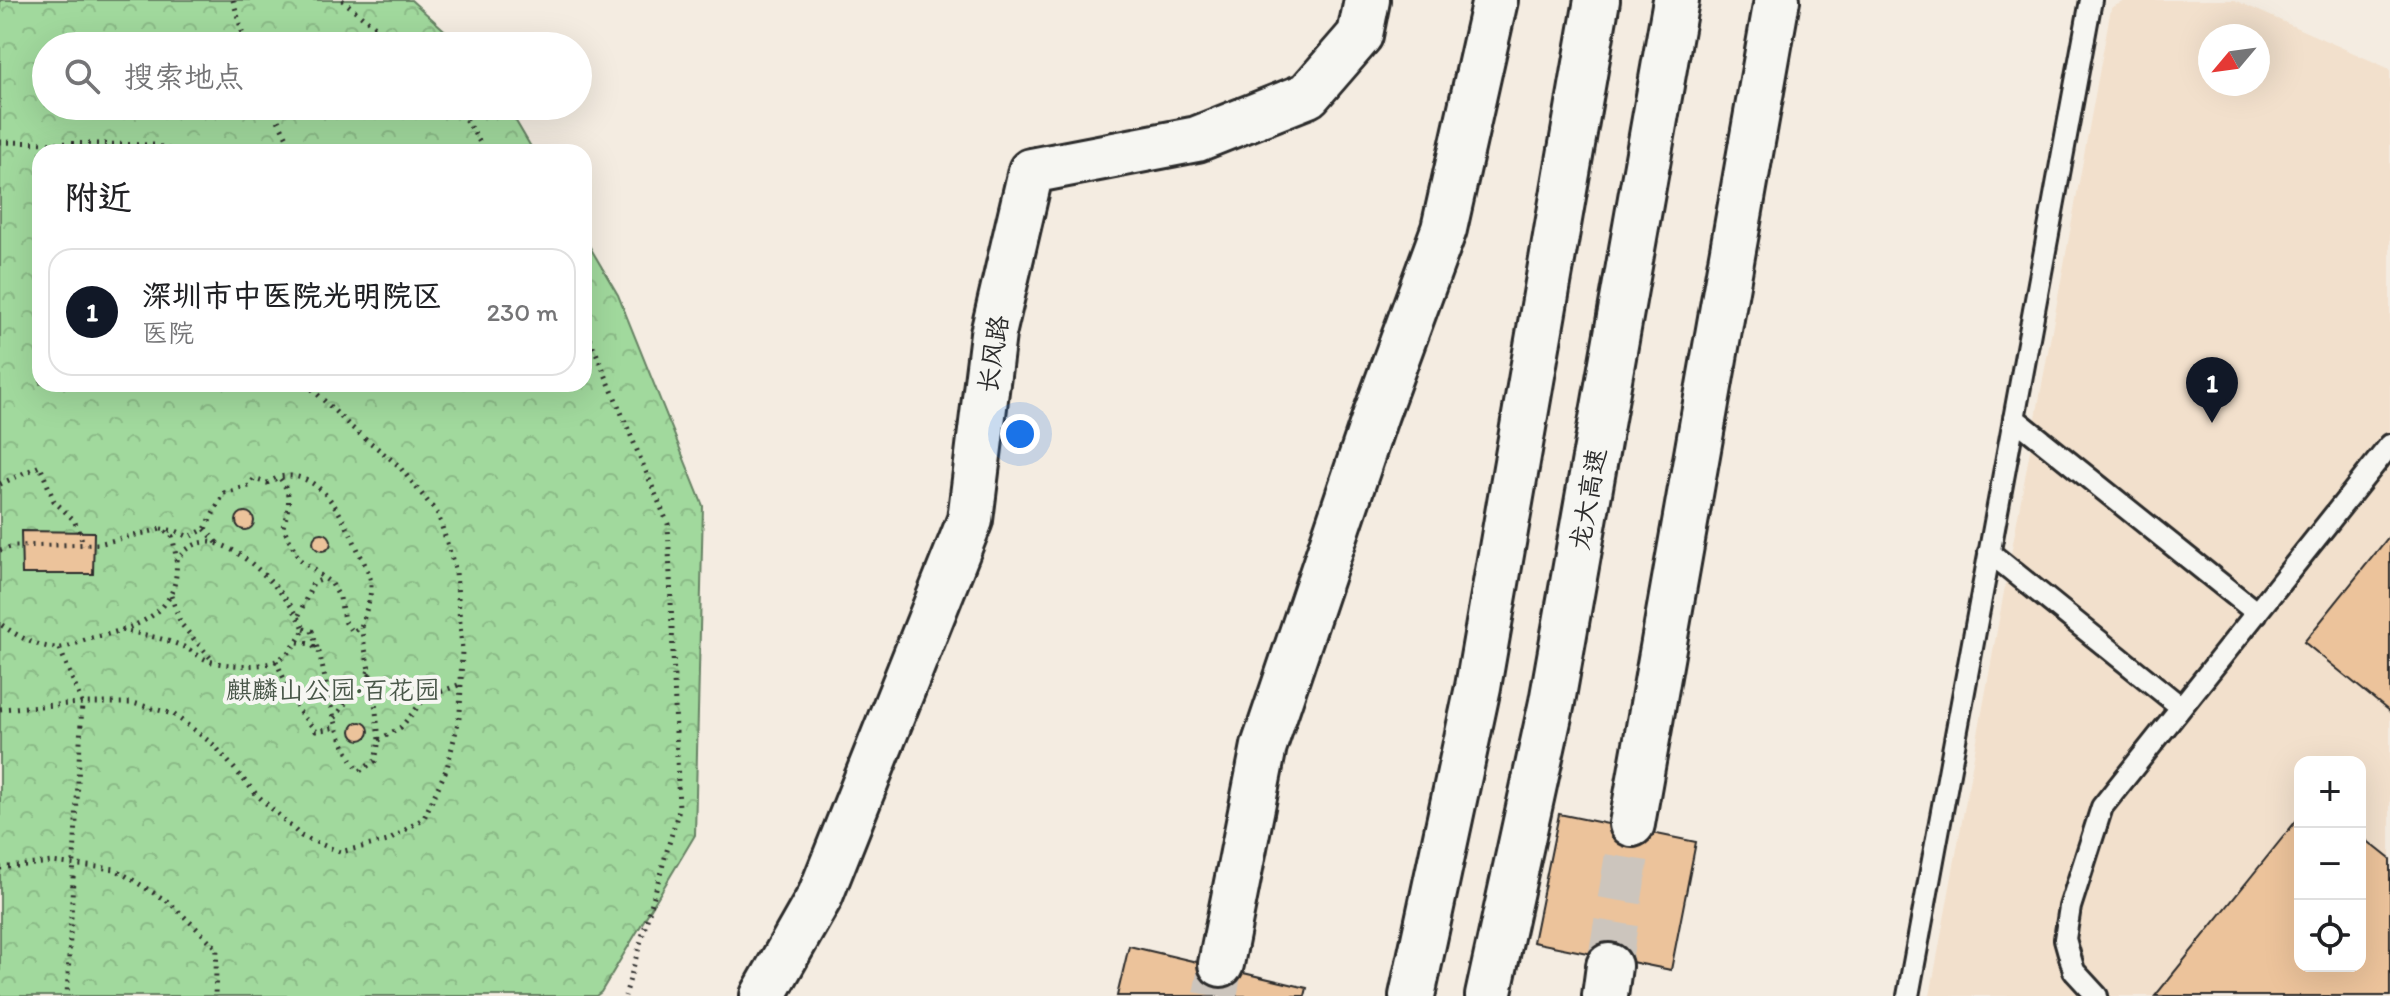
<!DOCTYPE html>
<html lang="zh">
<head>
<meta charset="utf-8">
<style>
  body { margin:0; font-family:Itim,"LXGW WenKai TC",sans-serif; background:#f2f2f2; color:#202124 }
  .controls { position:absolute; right:24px; bottom:24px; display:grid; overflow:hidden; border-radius:16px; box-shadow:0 8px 32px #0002 }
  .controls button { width:72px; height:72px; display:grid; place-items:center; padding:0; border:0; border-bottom:2px solid #e0e0e0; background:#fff; color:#202124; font:40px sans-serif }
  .compass { position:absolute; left:2198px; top:24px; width:72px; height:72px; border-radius:50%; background:#fff; box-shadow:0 8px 32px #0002; rotate:241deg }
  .you { position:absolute; left:1020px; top:434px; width:28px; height:28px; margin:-20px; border:6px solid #fff; border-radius:50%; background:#1a73e8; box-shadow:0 0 0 12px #1a73e833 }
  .badge { display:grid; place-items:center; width:52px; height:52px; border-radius:50%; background:#111827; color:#fff; font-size:26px; font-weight:700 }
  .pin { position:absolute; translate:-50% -66px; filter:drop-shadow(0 2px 4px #0008) }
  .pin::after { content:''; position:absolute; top:42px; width:28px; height:24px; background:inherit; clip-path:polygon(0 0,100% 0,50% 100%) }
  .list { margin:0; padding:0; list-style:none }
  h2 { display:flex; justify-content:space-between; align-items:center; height:104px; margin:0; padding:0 32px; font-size:34px }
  h2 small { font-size:26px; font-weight:400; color:#757577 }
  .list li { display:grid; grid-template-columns:52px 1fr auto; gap:24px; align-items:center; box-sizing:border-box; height:128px; margin:0 16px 16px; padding:0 16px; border:2px solid #e0e0e0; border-radius:24px }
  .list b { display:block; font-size:30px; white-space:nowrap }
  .list p { margin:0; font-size:26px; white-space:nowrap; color:#757577 }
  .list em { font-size:26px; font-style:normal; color:#757577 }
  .icon { flex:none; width:44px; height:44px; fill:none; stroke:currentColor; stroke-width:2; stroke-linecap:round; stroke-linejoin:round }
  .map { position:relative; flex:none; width:2390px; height:996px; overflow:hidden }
  .search { position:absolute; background:#fff; box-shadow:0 8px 32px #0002; left:32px; top:32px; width:560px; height:88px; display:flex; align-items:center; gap:20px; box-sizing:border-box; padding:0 28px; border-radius:44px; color:#757577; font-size:30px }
  .panel { position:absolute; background:#fff; box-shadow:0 8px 32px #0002; left:32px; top:144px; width:560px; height:248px; border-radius:24px }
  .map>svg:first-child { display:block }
  .built { fill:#f2e0cc; fill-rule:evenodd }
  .park { fill:url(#park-crowns); stroke:#668264; stroke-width:2 }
  .building { fill:#ecc39b; stroke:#2b2b2b; stroke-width:2 }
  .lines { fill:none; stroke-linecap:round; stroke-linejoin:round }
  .motorway-tunnel { stroke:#ccc5bd; stroke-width:44; stroke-dasharray:44 22; stroke-linecap:butt }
  .service-casing { stroke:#2b2b2b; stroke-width:26 }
  .tertiary-casing { stroke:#2b2b2b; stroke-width:50 }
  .motorway-casing { stroke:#2b2b2b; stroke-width:50 }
  .path { stroke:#2b2b2b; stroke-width:5; stroke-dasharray:2 6; stroke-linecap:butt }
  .service { stroke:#f6f6f2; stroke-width:20 }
  .tertiary { stroke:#f6f6f2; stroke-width:44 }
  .motorway { stroke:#f6f6f2; stroke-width:44 }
  .labels { text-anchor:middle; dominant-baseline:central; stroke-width:8; stroke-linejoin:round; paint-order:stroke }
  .street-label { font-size:26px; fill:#2b2b2b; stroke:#f6f6f2 }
  .park-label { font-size:26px; fill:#485648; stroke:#f6f6f2 }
</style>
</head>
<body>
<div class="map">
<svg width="2390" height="996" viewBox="0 0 2390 996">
  <defs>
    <pattern id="park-crowns" width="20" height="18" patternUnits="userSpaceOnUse" patternTransform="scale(2)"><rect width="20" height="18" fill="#a1d99d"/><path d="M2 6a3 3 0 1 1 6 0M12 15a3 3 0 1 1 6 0" fill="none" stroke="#8bba87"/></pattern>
  </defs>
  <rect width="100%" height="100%" fill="#f4ece1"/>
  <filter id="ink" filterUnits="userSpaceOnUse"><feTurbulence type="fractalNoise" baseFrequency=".0125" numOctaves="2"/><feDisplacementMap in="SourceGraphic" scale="16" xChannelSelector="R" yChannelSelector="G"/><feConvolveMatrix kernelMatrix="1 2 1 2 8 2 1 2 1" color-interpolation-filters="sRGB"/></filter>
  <g filter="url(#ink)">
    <path class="built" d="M 2126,0 L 2234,0 L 2390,69 L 2390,996 L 1930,996 L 2111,8 ZM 2210,36 L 2258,36 L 2258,84 L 2210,84 ZM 2300,762 L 2360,762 L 2360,966 L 2300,966 Z"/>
    <path class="park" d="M 0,0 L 411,0 L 462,46 L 46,46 L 46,106 L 507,106 L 534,152 L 40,152 L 40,384 L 584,384 L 584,237 L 618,295 L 703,506 L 695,835 L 601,992 L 596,996 L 0,996 Z"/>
    <path class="building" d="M236 521a9 9 0 1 1 18 0a9 9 0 1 1-18 0Z
      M 21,531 L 94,532 L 93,574 L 22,574 Z
      M313 542a9 9 0 1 1 18 0a9 9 0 1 1-18 0Z
      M 2390,535 L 2390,712 L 2304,642 Z
      M351 731a9 9 0 1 1 18 0a9 9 0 1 1-18 0Z
      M 1559,814 L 1696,842 L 1671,970 L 1533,942 Z
      M 2300,816 L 2300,966 L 2360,966 L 2360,835 L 2390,859 L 2390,996 L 2155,996 Z
      M 1129,946 L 1307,988 L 1305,996 L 1117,996 Z"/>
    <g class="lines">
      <path class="motorway-tunnel" d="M 1609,966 L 1632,824
        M 1215,996 L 1221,964"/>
      <defs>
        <path id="service" d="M 2014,418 L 2257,613
          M 1989,552 L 2181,707
          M 1908,996 L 2091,0
          M 2097,996 L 2074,971 L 2065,939 L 2070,907 L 2102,807 L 2390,445"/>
        <path id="tertiary" d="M 763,996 L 820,896 L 970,520 L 993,334 L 1031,171 L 1197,139 L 1308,95 L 1360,35 L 1367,0"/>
        <path id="motorway" d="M 1632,824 L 1777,0
          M 1221,964 L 1264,746 L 1376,414 L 1444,229 L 1495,0
          M 1412,996 L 1478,687 L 1597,0
          M 1488,996 L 1552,702 L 1676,0
          M 1605,996 L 1609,966"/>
      </defs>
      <use href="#service" class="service-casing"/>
      <use href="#tertiary" class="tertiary-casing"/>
      <use href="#motorway" class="motorway-casing"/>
      <path class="path" d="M 233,0 L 246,46
        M 342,0 L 399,46
        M 271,106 L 294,152
        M 457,106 L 486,152
        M 0,142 L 156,145 L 177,152
        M 584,324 L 668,524 L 679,809 L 625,996
        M 0,484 L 40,466 L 54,501 L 74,520 L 84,545
        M 161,529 L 176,531 L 189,537 L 205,529 L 224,493 L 249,486 L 254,479 L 267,483 L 279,477 C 293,495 289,506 283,527 L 299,559 L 332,584 L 340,598 L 344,620 L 352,632 L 361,627 C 365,612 374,593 370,578 C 368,569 362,559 358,550 C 344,519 321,468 279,477
        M 205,529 L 218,544
        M 0,550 L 15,546 L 98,544 L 161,529 L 172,536 C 190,606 151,625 91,638 C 80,641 66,649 56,648 C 34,646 18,636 0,624
        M 171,596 L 181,624 L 213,661
        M 299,615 L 313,583 L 324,579
        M 304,629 L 312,631 L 318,651
        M 121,630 C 142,634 162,638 182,646 C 191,650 199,657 209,661 C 224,666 262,668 276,661 C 289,655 299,640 304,629 C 293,600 241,543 208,542 C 194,542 185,550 176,560
        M 298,642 L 311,644 L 319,652 C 329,692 333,738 360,771 L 375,761 L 379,740 L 375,702 L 361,627
        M 60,649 L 82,703 L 67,996
        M 276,661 L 298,710 L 316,731 L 337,727
        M 362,688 L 369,670
        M 328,691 L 349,698
        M 0,709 L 82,703 L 133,703 L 173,714 L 214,745 L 256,794 L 301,836 L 340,852 L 388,841 L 424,818 L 447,768 L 460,714 L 462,649 L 456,572 L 438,514 L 398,465 L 350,426 L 307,384
        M 335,718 L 349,698 L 362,688 L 374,691
        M 379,740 L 401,727 L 421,703 L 435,694 L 461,684
        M 0,868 L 51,862 L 115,869 L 170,903 L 217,948 L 215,996"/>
      <use href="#service" class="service"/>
      <use href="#tertiary" class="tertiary"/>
      <use href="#motorway" class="motorway"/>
    </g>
  </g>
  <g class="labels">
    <g class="street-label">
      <text transform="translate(993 354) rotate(-81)">长风路</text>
      <text transform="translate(1588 499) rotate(-80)">龙大高速</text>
    </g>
    <g class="park-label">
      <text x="333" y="690">麒麟山公园·百花园</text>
    </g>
  </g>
</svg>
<div class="controls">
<button>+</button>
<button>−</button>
<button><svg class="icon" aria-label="locate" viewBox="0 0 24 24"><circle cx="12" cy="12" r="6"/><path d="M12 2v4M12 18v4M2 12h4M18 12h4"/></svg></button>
</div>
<svg class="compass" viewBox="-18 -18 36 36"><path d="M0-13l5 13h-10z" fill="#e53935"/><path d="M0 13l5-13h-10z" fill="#757577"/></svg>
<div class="you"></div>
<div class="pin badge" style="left:2212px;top:423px">1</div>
<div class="search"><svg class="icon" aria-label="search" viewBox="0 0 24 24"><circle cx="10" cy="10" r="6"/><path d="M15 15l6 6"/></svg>搜索地点</div>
<section class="panel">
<h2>附近<small></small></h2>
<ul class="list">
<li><span class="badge">1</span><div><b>深圳市中医院光明院区</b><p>医院</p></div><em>230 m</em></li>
</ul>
</section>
</div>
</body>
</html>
